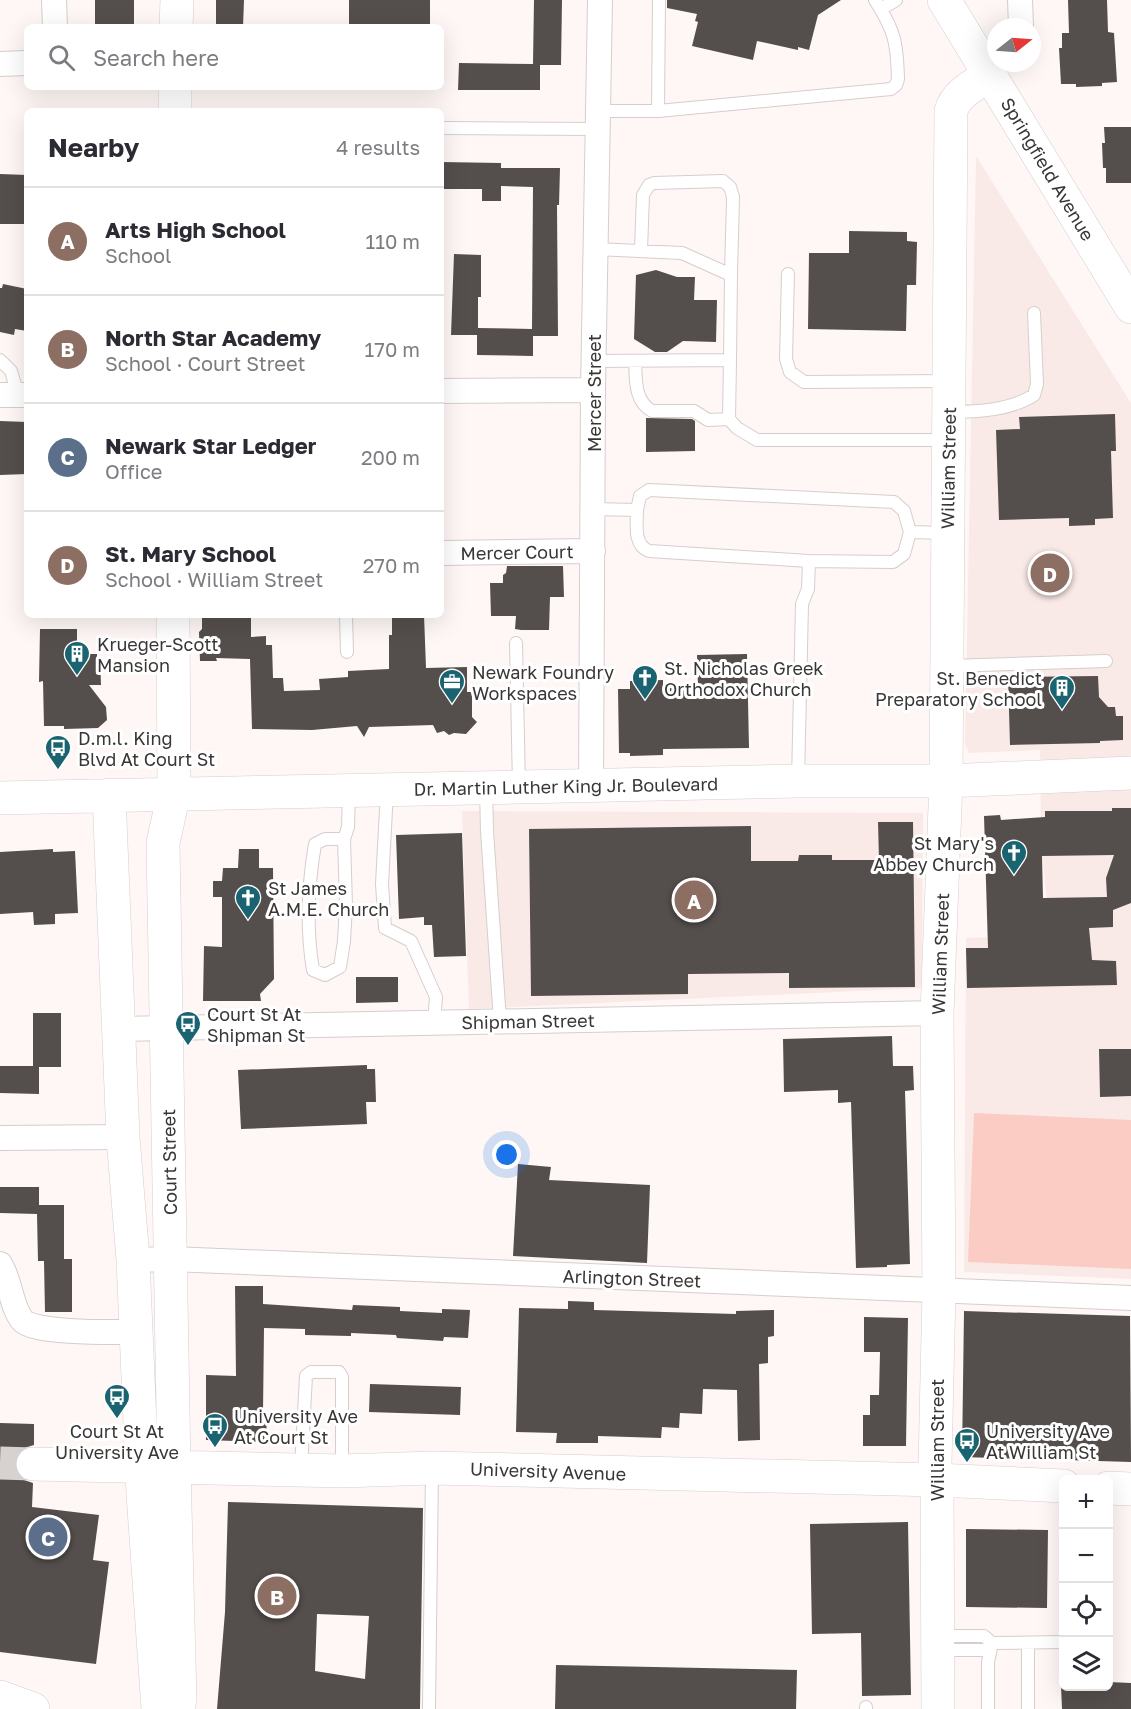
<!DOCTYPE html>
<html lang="en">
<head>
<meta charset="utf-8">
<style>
  body { margin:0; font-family:"Golos Text",sans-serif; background:#f7f7f7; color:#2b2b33 }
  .controls { position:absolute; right:18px; bottom:18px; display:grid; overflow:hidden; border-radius:9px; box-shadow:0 6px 24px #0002 }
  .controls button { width:54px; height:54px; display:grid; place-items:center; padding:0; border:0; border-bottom:2px solid #e1e1e2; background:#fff; color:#2b2b33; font:30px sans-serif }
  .compass { position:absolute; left:987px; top:18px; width:54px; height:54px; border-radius:50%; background:#fff; box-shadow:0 6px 24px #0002; rotate:73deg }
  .you { position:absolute; left:507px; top:1155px; width:21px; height:21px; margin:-15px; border:4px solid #fff; border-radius:50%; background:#1a73e8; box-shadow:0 0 0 9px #1a73e833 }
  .badge { display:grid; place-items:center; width:39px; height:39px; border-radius:50%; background:#111827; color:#fff; font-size:20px; font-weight:700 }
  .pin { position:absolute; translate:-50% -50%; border:3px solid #fff; box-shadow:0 2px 6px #0006 }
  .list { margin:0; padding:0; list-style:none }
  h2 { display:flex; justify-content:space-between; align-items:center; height:78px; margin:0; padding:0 24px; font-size:26px }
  h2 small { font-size:20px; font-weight:400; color:#7c7c81 }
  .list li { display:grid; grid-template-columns:39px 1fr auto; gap:18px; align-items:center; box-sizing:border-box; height:108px; padding:0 24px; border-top:2px solid #e1e1e2 }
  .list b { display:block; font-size:22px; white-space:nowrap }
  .list p { margin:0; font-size:20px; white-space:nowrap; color:#7c7c81 }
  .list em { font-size:20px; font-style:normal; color:#7c7c81 }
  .icon { flex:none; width:33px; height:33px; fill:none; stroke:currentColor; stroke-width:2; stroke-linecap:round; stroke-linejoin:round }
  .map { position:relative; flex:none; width:1131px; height:1709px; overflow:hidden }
  .search { position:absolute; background:#fff; box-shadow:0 6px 24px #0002; left:24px; top:24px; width:420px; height:66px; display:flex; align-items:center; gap:15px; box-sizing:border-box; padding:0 21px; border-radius:9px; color:#7c7c81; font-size:22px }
  .panel { position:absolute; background:#fff; box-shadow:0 6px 24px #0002; left:24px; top:108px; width:420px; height:510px; border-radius:9px }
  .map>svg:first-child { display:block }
  .built { fill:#faeae7 }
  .green { fill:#fbccc3 }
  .building { fill:#544e4d; fill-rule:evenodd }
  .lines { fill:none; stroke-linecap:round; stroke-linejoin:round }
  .secondary-tunnel { stroke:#d7d1d0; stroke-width:33; stroke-dasharray:33 16; stroke-linecap:butt }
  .lane-casing { stroke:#d5cecd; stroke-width:14 }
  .street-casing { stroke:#d5cecd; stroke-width:26 }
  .secondary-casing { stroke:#d5cecd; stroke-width:34 }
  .primary-casing { stroke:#d5cecd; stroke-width:34 }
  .lane { stroke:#fff; stroke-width:12 }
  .street { stroke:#fff; stroke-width:24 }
  .secondary { stroke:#fff; stroke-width:33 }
  .primary { stroke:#fff; stroke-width:33 }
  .labels { text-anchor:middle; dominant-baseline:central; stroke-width:6; stroke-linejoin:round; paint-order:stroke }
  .street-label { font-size:18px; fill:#393736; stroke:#fff }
  .poi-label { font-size:18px; fill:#393736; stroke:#fff; text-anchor:start }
</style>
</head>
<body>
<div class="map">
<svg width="1131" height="1709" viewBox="0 0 1131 1709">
  <rect width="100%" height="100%" fill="#fef7f6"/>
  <path class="built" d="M 976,156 L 1131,403 L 1131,1279 L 964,1272 L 966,938 L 1050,935 L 1041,842 L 1040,750 L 969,753 L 965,744 Z
    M 462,811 L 923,813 L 922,988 L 469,1009 Z"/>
  <path class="green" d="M 974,1113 L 1131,1120 L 1131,1269 L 968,1262 Z"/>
  <path class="building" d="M 95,0 L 134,0 L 134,27 L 95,27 Z
    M 216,0 L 244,0 L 243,27 L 216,27 Z
    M 349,0 L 430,0 L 430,27 L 349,27 Z
    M 534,0 L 562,0 L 561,65 L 540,65 L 540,90 L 458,90 L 459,63 L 533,64 Z
    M 667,0 L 841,0 L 818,15 L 809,50 L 798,47 L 798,50 L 757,41 L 753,60 L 692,46 L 698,22 L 695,21 L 697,14 L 667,8 Z
    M 1068,0 L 1107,0 L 1108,32 L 1114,33 L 1117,82 L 1102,83 L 1102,86 L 1076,87 L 1076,84 L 1061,84 L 1059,48 L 1062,48 L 1062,33 L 1069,33 Z
    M 1104,127 L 1131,127 L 1131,183 L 1106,183 L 1106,168 L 1103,168 L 1102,143 L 1105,143 Z
    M 441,162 L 501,163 L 501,168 L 560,168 L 559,205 L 557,205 L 558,336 L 533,336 L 533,356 L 477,355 L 477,335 L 451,335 L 454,254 L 481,255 L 481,297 L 478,297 L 478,328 L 532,329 L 533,187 L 501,186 L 501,201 L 482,201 L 482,189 L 441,189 Z
    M 0,174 L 27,175 L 27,224 L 0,224 Z
    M 849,231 L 907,232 L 907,241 L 917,242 L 916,285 L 907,285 L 906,331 L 808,329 L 809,253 L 849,253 Z
    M 656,270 L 677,277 L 695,277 L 694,300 L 717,300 L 716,342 L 683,341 L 667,352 L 655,352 L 634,339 L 636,275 Z
    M 3,284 L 27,289 L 27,331 L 15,329 L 14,335 L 0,332 L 0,288 L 2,288 Z
    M 1115,414 L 1116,451 L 1111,451 L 1113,518 L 1095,519 L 1095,525 L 1069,526 L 1069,518 L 999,520 L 996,430 L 1020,429 L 1019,417 Z
    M 646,418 L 692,419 L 695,421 L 695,451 L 646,452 Z
    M 0,421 L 27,422 L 27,474 L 0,475 Z
    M 507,566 L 563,566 L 564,597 L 550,597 L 549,630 L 521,630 L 515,629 L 516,616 L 491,616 L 490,583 L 503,583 L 503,575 L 506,573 Z
    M 202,615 L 251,615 L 251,637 L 266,636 L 266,645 L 272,645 L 273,678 L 283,678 L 284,691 L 320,690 L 319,679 L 348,677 L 348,671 L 389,669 L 389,635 L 392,635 L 392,615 L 424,615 L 426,668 L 467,667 L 467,692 L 472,692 L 472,717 L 477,722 L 466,734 L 454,733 L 449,735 L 444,731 L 437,733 L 433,725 L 369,727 L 364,737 L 357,726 L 312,730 L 252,729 L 250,659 L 216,658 L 217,661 L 200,661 L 199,632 L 202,629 Z
    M 40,629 L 77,629 L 77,654 L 97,654 L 97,659 L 100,658 L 101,685 L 89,685 L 106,707 L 107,720 L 98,728 L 64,729 L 64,726 L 44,726 L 43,681 L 39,682 Z
    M 747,654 L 749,748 L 663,749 L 663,755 L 630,756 L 630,753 L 619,753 L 618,689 L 630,689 L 630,681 L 663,680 L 663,688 L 698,688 L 697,655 Z
    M 1098,676 L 1099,697 L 1108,707 L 1115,707 L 1116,716 L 1123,716 L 1123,740 L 1100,741 L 1100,743 L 1010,745 L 1008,677 Z
    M 1112,808 L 1131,808 L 1131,903 L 1113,910 L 1113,927 L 1089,928 L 1092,960 L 1116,961 L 1117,985 L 967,988 L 966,948 L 988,948 L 984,816 L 1000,815 L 1001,820 L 1045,817 L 1045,811 L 1112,811 ZM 1114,855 L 1106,878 L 1107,897 L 1043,898 L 1042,856 Z
    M 878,822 L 913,822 L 915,987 L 789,988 L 789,973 L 688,974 L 688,994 L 531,996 L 529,829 L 751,826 L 751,861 L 798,861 L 799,855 L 832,855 L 832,860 L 879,860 Z
    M 462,833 L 466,956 L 434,957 L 432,925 L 424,925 L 424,917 L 399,919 L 396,835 Z
    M 53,849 L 53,852 L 75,851 L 78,913 L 55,914 L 55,924 L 34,925 L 33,912 L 0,914 L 0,852 Z
    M 239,849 L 259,849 L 259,868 L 273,868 L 274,979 L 260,994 L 261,1001 L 203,1001 L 204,946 L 222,947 L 222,897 L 213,897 L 213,881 L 222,881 L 223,868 L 238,868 Z
    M 356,977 L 398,977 L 398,1002 L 356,1003 Z
    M 33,1013 L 61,1013 L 61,1067 L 39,1067 L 39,1094 L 0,1093 L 0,1066 L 33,1066 Z
    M 892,1036 L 893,1066 L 913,1066 L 914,1090 L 905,1091 L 910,1264 L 887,1265 L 887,1267 L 856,1268 L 851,1102 L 838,1103 L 838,1090 L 784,1092 L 783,1039 Z
    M 1099,1049 L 1131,1049 L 1131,1096 L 1100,1097 Z
    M 367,1065 L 367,1069 L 375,1069 L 376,1102 L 366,1102 L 367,1124 L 241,1129 L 238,1070 Z
    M 518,1164 L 551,1167 L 549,1180 L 650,1185 L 647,1263 L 513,1256 Z
    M 0,1187 L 39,1187 L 39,1205 L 64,1205 L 64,1259 L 72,1259 L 72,1312 L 45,1312 L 44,1261 L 38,1261 L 37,1214 L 0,1213 Z
    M 235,1286 L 263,1286 L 263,1304 L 352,1310 L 353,1305 L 400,1307 L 400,1311 L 442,1313 L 442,1309 L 470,1310 L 468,1338 L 444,1337 L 443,1341 L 397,1338 L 396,1335 L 351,1333 L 351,1336 L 305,1335 L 305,1329 L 264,1328 L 263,1412 L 267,1416 L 266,1442 L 206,1440 L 206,1375 L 236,1376 Z
    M 568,1301 L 594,1302 L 594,1310 L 736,1314 L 736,1311 L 774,1310 L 774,1336 L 768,1337 L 768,1363 L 759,1364 L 760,1440 L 738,1441 L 737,1390 L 703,1389 L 702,1414 L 680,1413 L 679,1428 L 662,1427 L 661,1438 L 598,1436 L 598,1443 L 556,1443 L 557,1433 L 516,1432 L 519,1308 L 568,1309 Z
    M 964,1311 L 1130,1316 L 1131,1462 L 962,1457 Z
    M 864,1317 L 908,1318 L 906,1446 L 863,1446 L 863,1415 L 870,1415 L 870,1395 L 879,1395 L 880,1352 L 864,1352 Z
    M 370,1384 L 461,1387 L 460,1415 L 369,1412 Z
    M 0,1423 L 34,1424 L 34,1445 L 24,1448 L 17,1454 L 14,1463 L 17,1473 L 24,1480 L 33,1483 L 32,1507 L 99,1515 L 93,1560 L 109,1562 L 96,1664 L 0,1652 Z
    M 228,1502 L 423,1508 L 420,1709 L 217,1709 L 225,1612 ZM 317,1614 L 369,1616 L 365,1679 L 315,1671 Z
    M 908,1522 L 911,1695 L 862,1696 L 861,1633 L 812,1634 L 810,1524 Z
    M 966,1529 L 1048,1530 L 1047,1608 L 966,1607 Z
    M 556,1665 L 797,1670 L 796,1709 L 555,1709 Z
    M 1108,1682 L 1131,1683 L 1131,1709 L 1062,1709 L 1061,1686 L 1108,1686 Z"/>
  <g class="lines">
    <path class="secondary-tunnel" d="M 0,1463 L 33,1464"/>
    <defs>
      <path id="lane" d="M 659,0 L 658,111 L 891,89 L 896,85 L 898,79 C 897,43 895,31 875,0
        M 881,9 L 896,0
        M 598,111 L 658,111
        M 441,128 L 598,129
        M 641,250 L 643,195 L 649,185 L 654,183 L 723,181 L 730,187 L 733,197 L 731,275
        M 788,274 L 786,359 L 790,372 L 804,382 L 948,381
        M 0,360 L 11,371 L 18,395
        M 730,360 L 729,419 L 737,428 L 757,440 L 946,440
        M 594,361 L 730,360 L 731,275 L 682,253 L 596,249
        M 635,361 C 636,379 634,401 652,411 L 694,411 L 708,420 L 729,419
        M 950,412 C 978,412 1011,410 1034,395 L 1037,384 L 1034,313
        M 593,509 L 637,510 L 640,496 L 649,490 L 894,502 L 904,511 L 910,532 L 904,554 L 893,562 L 809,561 L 649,551 C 633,545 637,524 637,510
        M 910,532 L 946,533
        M 346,615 L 347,652
        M 516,643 L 519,786
        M 949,666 L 1106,661
        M 798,781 L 802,604 L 808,589 L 809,561
        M 486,789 L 487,831 L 500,1021
        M 387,791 L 382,884 L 385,928 L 411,941 L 436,997 L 434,1023
        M 344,839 L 325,839 L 315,844 C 308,885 306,928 313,970 L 325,975 L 340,967 L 344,941 L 346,906 L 344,839 L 348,827 L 349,793
        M 301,1469 L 306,1376 L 311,1372 L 339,1372 L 342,1377 L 342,1470
        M 1028,1643 L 1028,1709
        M 938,1650 L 985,1650 L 992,1643 L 984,1636 L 939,1636
        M 866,1707 L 866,1709
        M 429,1709 L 432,1470
        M 988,1709 L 988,1662 L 992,1643 L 1064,1642"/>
      <path id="street" d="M 54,0 L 55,27
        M 1020,0 L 1021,27
        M 0,64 L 27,63
        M 441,391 L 593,390
        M 0,395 L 27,395
        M 441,553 L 593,551
        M 591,786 L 593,390 L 600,0
        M 118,1029 L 937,1013
        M 0,1138 L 123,1137
        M 133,1260 L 171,1259 L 1131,1298
        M 0,1264 C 11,1281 10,1304 22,1320 C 33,1334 116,1332 136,1332"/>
      <path id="secondary" d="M 176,27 L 177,0
        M 175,111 L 175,87
        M 173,615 L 174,793 L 163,843 L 174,1468 L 180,1699 L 178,1709
        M 109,795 L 123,1137 L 133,1260 L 143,1494 L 158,1709
        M 0,798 L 798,781 L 946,781 L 1131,773
        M 33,1464 L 342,1471 L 432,1468 L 937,1480 L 1064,1486
        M 1108,1488 L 1131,1489
        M 0,1697 L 33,1709
        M 938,1709 L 937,1480 L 935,1464 L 939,1291 L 937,1013 L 946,781 L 951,111 C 956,93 976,84 991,74"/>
      <path id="primary" d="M 944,0 L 1131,307"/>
    </defs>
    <use href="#lane" class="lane-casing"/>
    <use href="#street" class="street-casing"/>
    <use href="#secondary" class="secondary-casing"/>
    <use href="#primary" class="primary-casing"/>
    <use href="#lane" class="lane"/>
    <use href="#street" class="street"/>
    <use href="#secondary" class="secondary"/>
    <use href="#primary" class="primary"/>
  </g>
  <defs>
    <symbol id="building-pin" viewBox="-11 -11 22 30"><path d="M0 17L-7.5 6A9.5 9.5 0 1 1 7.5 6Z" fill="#196470" stroke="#fff"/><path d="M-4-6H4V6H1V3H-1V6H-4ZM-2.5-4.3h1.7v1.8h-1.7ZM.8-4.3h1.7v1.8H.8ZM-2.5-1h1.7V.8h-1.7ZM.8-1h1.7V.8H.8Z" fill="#fff"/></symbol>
    <symbol id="church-pin" viewBox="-11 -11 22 30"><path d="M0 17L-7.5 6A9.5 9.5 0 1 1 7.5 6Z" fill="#196470" stroke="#fff"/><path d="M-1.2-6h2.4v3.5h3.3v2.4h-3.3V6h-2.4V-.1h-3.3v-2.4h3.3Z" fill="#fff"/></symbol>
    <symbol id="office-pin" viewBox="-11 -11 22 30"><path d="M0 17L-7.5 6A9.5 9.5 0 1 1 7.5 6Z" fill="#196470" stroke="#fff"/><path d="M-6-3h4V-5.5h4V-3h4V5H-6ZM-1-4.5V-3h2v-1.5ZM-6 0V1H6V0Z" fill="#fff"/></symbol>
    <symbol id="bus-pin" viewBox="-11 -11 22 30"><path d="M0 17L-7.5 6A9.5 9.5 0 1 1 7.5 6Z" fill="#196470" stroke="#fff"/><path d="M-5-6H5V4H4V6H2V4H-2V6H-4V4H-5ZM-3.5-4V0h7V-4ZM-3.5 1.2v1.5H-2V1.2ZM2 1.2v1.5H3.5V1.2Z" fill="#fff"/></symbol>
  </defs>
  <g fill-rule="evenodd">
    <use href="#building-pin" x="62" y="639" width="30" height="40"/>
    <use href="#church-pin" x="630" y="663" width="30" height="40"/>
    <use href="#office-pin" x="437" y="667" width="30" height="40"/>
    <use href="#building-pin" x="1047" y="673" width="30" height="40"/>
    <use href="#bus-pin" x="43" y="733" width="30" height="40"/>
    <use href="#church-pin" x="999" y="838" width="30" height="40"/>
    <use href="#church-pin" x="233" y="883" width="30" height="40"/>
    <use href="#bus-pin" x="173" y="1009" width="30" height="40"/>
    <use href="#bus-pin" x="102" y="1382" width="30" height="40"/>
    <use href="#bus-pin" x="200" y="1411" width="30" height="40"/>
    <use href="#bus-pin" x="952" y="1426" width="30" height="40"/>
  </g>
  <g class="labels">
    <g class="street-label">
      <text transform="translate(1048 169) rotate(59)">Springfield Avenue</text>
      <text transform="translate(594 393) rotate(-90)">Mercer Street</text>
      <text transform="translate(948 468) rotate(-89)">William Street</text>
      <text transform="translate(517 552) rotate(-1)">Mercer Court</text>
      <text transform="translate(566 786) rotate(-1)">Dr. Martin Luther King Jr. Boulevard</text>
      <text transform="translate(940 954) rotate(-88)">William Street</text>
      <text transform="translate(528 1021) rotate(-1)">Shipman Street</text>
      <text transform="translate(169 1162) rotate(-91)">Court Street</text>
      <text transform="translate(632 1278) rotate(2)">Arlington Street</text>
      <text transform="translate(937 1440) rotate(-90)">William Street</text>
      <text transform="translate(548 1471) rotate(2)">University Avenue</text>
    </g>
    <g class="poi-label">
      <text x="97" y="644">Krueger-Scott<tspan x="97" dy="21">Mansion</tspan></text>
      <text x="664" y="668">St. Nicholas Greek<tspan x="664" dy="21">Orthodox Church</tspan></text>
      <text x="472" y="672">Newark Foundry<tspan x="472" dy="21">Workspaces</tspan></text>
      <text x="1042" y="678" text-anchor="end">St. Benedict<tspan x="1042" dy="21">Preparatory School</tspan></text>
      <text x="78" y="738">D.m.l. King<tspan x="78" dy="21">Blvd At Court St</tspan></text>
      <text x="994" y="843" text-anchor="end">St Mary's<tspan x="994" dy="21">Abbey Church</tspan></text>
      <text x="268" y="888">St James<tspan x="268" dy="21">A.M.E. Church</tspan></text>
      <text x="207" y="1014">Court St At<tspan x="207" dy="21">Shipman St</tspan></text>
      <text x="234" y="1416">University Ave<tspan x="234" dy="21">At Court St</tspan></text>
      <text x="117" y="1431" text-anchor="middle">Court St At<tspan x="117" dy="21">University Ave</tspan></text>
      <text x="986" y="1431">University Ave<tspan x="986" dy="21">At William St</tspan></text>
    </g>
  </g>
</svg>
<div class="controls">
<button>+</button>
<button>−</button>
<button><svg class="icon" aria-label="locate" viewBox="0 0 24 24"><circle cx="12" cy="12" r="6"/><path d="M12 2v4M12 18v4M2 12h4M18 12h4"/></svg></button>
<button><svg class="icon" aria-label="layers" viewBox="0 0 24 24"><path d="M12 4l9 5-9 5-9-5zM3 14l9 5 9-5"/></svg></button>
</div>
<svg class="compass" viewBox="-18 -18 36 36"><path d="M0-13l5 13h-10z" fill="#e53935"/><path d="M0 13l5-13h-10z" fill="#7c7c81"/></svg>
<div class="you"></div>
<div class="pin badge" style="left:694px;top:900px;background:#8d6e63">A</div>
<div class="pin badge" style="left:277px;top:1596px;background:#8d6e63">B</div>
<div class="pin badge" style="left:48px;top:1537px;background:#5c6f8a">C</div>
<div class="pin badge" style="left:1050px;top:573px;background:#8d6e63">D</div>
<div class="search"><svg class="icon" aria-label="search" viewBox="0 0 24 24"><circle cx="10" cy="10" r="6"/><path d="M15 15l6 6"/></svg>Search here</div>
<section class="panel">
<h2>Nearby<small>4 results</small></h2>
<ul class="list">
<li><span class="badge" style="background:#8d6e63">A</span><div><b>Arts High School</b><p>School</p></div><em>110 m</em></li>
<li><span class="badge" style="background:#8d6e63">B</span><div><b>North Star Academy</b><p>School · Court Street</p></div><em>170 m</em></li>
<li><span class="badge" style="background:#5c6f8a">C</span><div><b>Newark Star Ledger</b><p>Office</p></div><em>200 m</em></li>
<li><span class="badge" style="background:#8d6e63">D</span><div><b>St. Mary School</b><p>School · William Street</p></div><em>270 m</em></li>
</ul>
</section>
</div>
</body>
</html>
